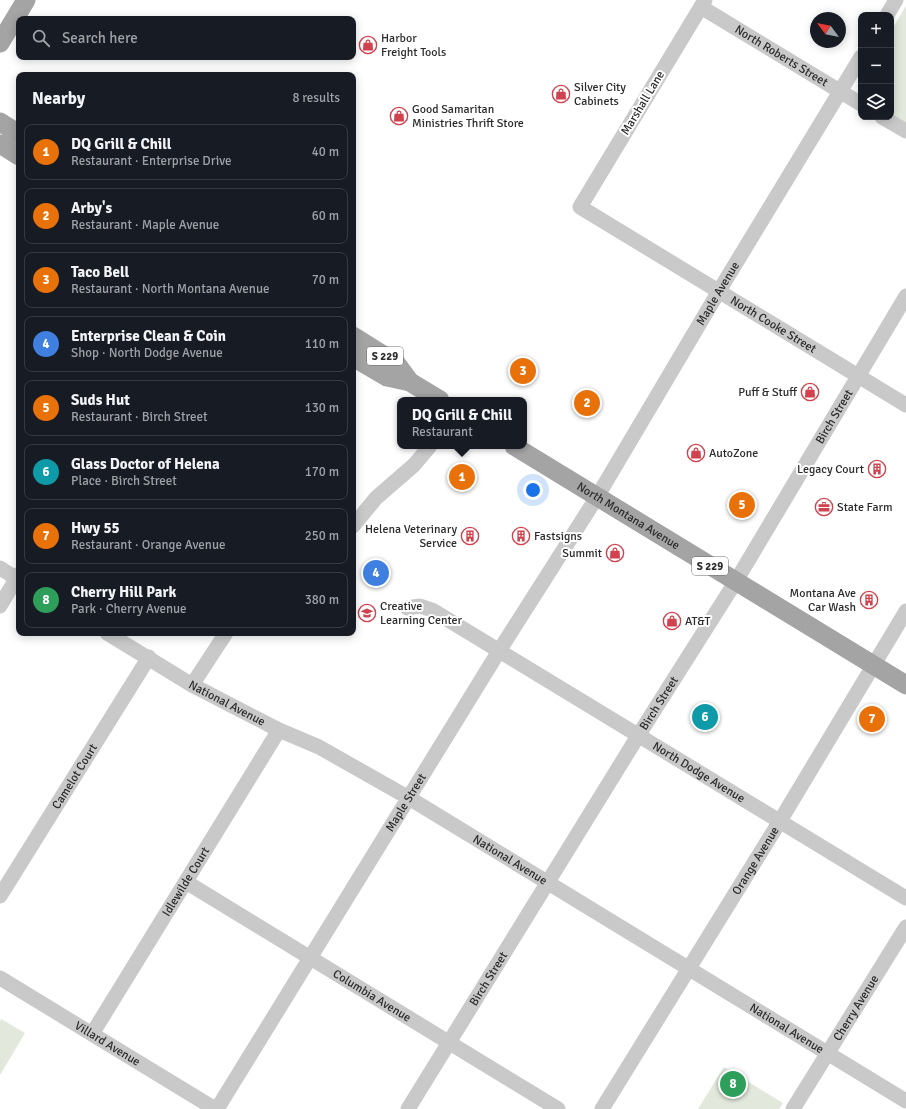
<!DOCTYPE html>
<html lang="en">
<head>
<meta charset="utf-8">
<style>
  body { margin:0; font-family:Signika,sans-serif; background:#242831; color:#f1f3f6 }
  .controls { position:absolute; right:12px; top:12px; display:grid; overflow:hidden; border-radius:8px; box-shadow:0 2px 10px #0003 }
  .controls button { width:36px; height:36px; display:grid; place-items:center; padding:0; border:0; border-bottom:1px solid #363941; background:#171b24; color:#f1f3f6; font:20px sans-serif }
  .compass { position:absolute; left:810px; top:12px; width:36px; height:36px; border-radius:50%; background:#171b24; box-shadow:0 2px 10px #0003; rotate:302deg }
  .you { position:absolute; left:533px; top:490px; width:14px; height:14px; margin:-10px; border:3px solid #fff; border-radius:50%; background:#1a73e8; box-shadow:0 0 0 6px #1a73e833 }
  .badge { display:grid; place-items:center; width:26px; height:26px; border-radius:50%; background:#b45309; color:#fff; font-size:13px; font-weight:700 }
  .pin { position:absolute; translate:-50% -50%; border:2px solid #fff; box-shadow:0 1px 4px #0006 }
  .popup { position:absolute; left:397px; top:397px; width:130px; height:52px; box-sizing:border-box; display:grid; place-content:center; border-radius:8px; background:#171b24; filter:drop-shadow(0 1px 3px #0005); font-size:13px; white-space:nowrap; color:#9ea1a6 }
  .popup b { font-size:15px; color:#f1f3f6 }
  .popup::after { content:''; position:absolute; left:50%; top:100%; margin-left:-8px; border:8px solid transparent; border-top-color:#171b24 }
  .list { margin:0; padding:0; list-style:none }
  h2 { display:flex; justify-content:space-between; align-items:center; height:52px; margin:0; padding:0 16px; font-size:17px }
  h2 small { font-size:13px; font-weight:400; color:#9ea1a6 }
  .list li { display:grid; grid-template-columns:26px 1fr auto; gap:12px; align-items:center; box-sizing:border-box; height:56px; margin:0 8px 8px; padding:0 8px; border:1px solid #363941; border-radius:8px }
  .list b { display:block; font-size:15px; white-space:nowrap }
  .list p { margin:0; font-size:13px; white-space:nowrap; color:#9ea1a6 }
  .list em { font-size:13px; font-style:normal; color:#9ea1a6 }
  .icon { flex:none; width:22px; height:22px; fill:none; stroke:currentColor; stroke-width:2; stroke-linecap:round; stroke-linejoin:round }
  .map { position:relative; flex:none; width:906px; height:1109px; overflow:hidden }
  .search { position:absolute; background:#171b24; box-shadow:0 2px 10px #0003; left:16px; top:16px; width:340px; height:44px; display:flex; align-items:center; gap:10px; box-sizing:border-box; padding:0 14px; border-radius:8px; color:#9ea1a6; font-size:15px }
  .panel { position:absolute; background:#171b24; box-shadow:0 2px 10px #0003; left:16px; top:72px; width:340px; height:564px; border-radius:8px }
  .map>svg:first-child { display:block }
  .green { fill:#e2e8db }
  .lines { fill:none; stroke-linecap:round; stroke-linejoin:round }
  .minor { stroke:#c9c9c9; stroke-width:15 }
  .major { stroke:#a4a4a4; stroke-width:19 }
  .labels { text-anchor:middle; dominant-baseline:central; stroke-width:4; stroke-linejoin:round; paint-order:stroke }
  .shield { fill:#fff; stroke:#6b6b6b; stroke-width:1 }
  .shield-label { font-size:11px; font-weight:bold; fill:#2c2c2c }
  .poi-label { font-size:12px; fill:#2c2c2c; stroke:#fff; text-anchor:start }
  .street-label { font-size:12px; fill:#2c2c2c; stroke:#fff }
</style>
</head>
<body>
<div class="map">
<svg width="906" height="1109" viewBox="0 0 906 1109">
  <rect width="100%" height="100%" fill="#fff"/>
  <path class="green" d="M 906,6 L 906,124 L 891,115 L 891,31 Z
    M 1,1019 L 25,1033 L 0,1075 L 0,1022 Z
    M 724,1067 L 783,1103 L 779,1109 L 698,1109 Z"/>
  <g class="lines">
    <g class="minor">
      <path id="s1" d="M 705,0 L 580,207 L 906,405"/>
      <path id="s2" d="M 701,7 L 861,104"/>
      <path d="M 887,15 L 896,0"/>
      <path d="M 882,117 L 906,131"/>
      <path d="M 353,526 L 376,498 L 414,465 L 430,446"/>
      <path d="M 0,568 L 19,580"/>
      <path d="M 0,606 L 19,574"/>
      <path id="s3" d="M 407,608 L 420,606 L 432,610 L 906,898"/>
      <path id="s4" d="M 107,633 L 192,685 L 279,730 L 319,747 L 409,798 L 906,1101"/>
      <path d="M 192,685 L 226,633"/>
      <path id="s5" d="M 186,882 L 558,1109"/>
      <path id="s6" d="M 0,896 L 149,657"/>
      <path id="s7" d="M 0,978 L 215,1109"/>
      <path id="s8" d="M 92,1034 L 279,730"/>
      <path id="s9" d="M 217,1109 L 499,651 L 597,497 L 719,291 L 861,57"/>
      <path id="s10" d="M 408,1109 L 638,736 L 736,581 L 906,296"/>
      <path id="s11" d="M 602,1109 L 780,821 L 906,611"/>
      <path id="s12" d="M 793,1109 L 906,927"/>
    </g>
    <g class="major">
      <path d="M 0,43 L 26,0"/>
      <path d="M 0,122 L 19,134"/>
      <path d="M 0,144 L 19,156"/>
      <path d="M 353,336 L 396,363 L 410,382"/>
      <path d="M 353,357 L 387,377 L 410,382 L 440,400"/>
      <path id="s13" d="M 514,446 L 906,685"/>
    </g>
  </g>
  <defs>
    <symbol id="shop-ring" viewBox="-11 -11 22 22"><circle r="9.5" fill="#fff" stroke="#d0424d" stroke-width="1.5"/><path d="M-5-2.5h2.3a2.7 3.5 0 0 1 5.4 0H5L5.5 6h-11ZM-1.5-2.5h3a1.5 2.3 0 0 0-3 0Z" fill="#d0424d"/></symbol>
    <symbol id="building-ring" viewBox="-11 -11 22 22"><circle r="9.5" fill="#fff" stroke="#d0424d" stroke-width="1.5"/><path d="M-4-6H4V6H1V3H-1V6H-4ZM-2.5-4.3h1.7v1.8h-1.7ZM.8-4.3h1.7v1.8H.8ZM-2.5-1h1.7V.8h-1.7ZM.8-1h1.7V.8H.8Z" fill="#d0424d"/></symbol>
    <symbol id="office-ring" viewBox="-11 -11 22 22"><circle r="9.5" fill="#fff" stroke="#d0424d" stroke-width="1.5"/><path d="M-6-3h4V-5.5h4V-3h4V5H-6ZM-1-4.5V-3h2v-1.5ZM-6 0V1H6V0Z" fill="#d0424d"/></symbol>
    <symbol id="school-ring" viewBox="-11 -11 22 22"><circle r="9.5" fill="#fff" stroke="#d0424d" stroke-width="1.5"/><path d="M0-5L7-2L0 1L-7-2ZM-4 1L0 2.5L4 1V4Q0 6-4 4Z" fill="#d0424d"/></symbol>
  </defs>
  <g fill-rule="evenodd">
    <use href="#shop-ring" x="358" y="35" width="20" height="20"/>
    <use href="#shop-ring" x="551" y="84" width="20" height="20"/>
    <use href="#shop-ring" x="389" y="106" width="20" height="20"/>
    <use href="#shop-ring" x="800" y="382" width="20" height="20"/>
    <use href="#shop-ring" x="686" y="443" width="20" height="20"/>
    <use href="#building-ring" x="867" y="459" width="20" height="20"/>
    <use href="#office-ring" x="814" y="497" width="20" height="20"/>
    <use href="#building-ring" x="460" y="526" width="20" height="20"/>
    <use href="#building-ring" x="511" y="526" width="20" height="20"/>
    <use href="#shop-ring" x="605" y="543" width="20" height="20"/>
    <use href="#building-ring" x="859" y="590" width="20" height="20"/>
    <use href="#school-ring" x="357" y="603" width="20" height="20"/>
    <use href="#shop-ring" x="662" y="611" width="20" height="20"/>
  </g>
  <g class="labels">
    <g class="shield">
      <rect x="367" y="347" width="36" height="18" rx="3"/>
      <rect x="692" y="557" width="36" height="18" rx="3"/>
    </g>
    <g class="shield-label">
      <text x="385" y="356">S 229</text>
      <text x="710" y="566">S 229</text>
    </g>
    <g class="poi-label">
      <text x="381" y="38">Harbor<tspan x="381" dy="14">Freight Tools</tspan></text>
      <text x="574" y="87">Silver City<tspan x="574" dy="14">Cabinets</tspan></text>
      <text x="412" y="109">Good Samaritan<tspan x="412" dy="14">Ministries Thrift Store</tspan></text>
      <text x="797" y="392" text-anchor="end">Puff &amp; Stuff</text>
      <text x="709" y="453">AutoZone</text>
      <text x="864" y="469" text-anchor="end">Legacy Court</text>
      <text x="837" y="507">State Farm</text>
      <text x="457" y="529" text-anchor="end">Helena Veterinary<tspan x="457" dy="14">Service</tspan></text>
      <text x="534" y="536">Fastsigns</text>
      <text x="602" y="553" text-anchor="end">Summit</text>
      <text x="856" y="593" text-anchor="end">Montana Ave<tspan x="856" dy="14">Car Wash</tspan></text>
      <text x="380" y="606">Creative<tspan x="380" dy="14">Learning Center</tspan></text>
      <text x="685" y="621">AT&amp;T</text>
    </g>
    <g class="street-label">
      <text stroke="none"><textPath href="#s2" startOffset="94">North Roberts Street</textPath></text>
      <text transform="translate(643 103) rotate(-59)">Marshall Lane</text>
      <text stroke="none"><textPath href="#s9" startOffset="957">Maple Avenue</textPath></text>
      <text stroke="none"><textPath href="#s1" startOffset="468">North Cooke Street</textPath></text>
      <text stroke="none"><textPath href="#s10" startOffset="813">Birch Street</textPath></text>
      <text stroke="none"><textPath href="#s13" startOffset="134">North Montana Avenue</textPath></text>
      <text stroke="none"><textPath href="#s4" startOffset="139">National Avenue</textPath></text>
      <text stroke="none"><textPath href="#s10" startOffset="477">Birch Street</textPath></text>
      <text stroke="none"><textPath href="#s3" startOffset="338">North Dodge Avenue</textPath></text>
      <text stroke="none"><textPath href="#s6" startOffset="141">Camelot Court</textPath></text>
      <text stroke="none"><textPath href="#s9" startOffset="360">Maple Street</textPath></text>
      <text stroke="none"><textPath href="#s4" startOffset="463">National Avenue</textPath></text>
      <text stroke="none"><textPath href="#s11" startOffset="292">Orange Avenue</textPath></text>
      <text stroke="none"><textPath href="#s8" startOffset="179">Idlewilde Court</textPath></text>
      <text stroke="none"><textPath href="#s10" startOffset="153">Birch Street</textPath></text>
      <text stroke="none"><textPath href="#s5" startOffset="218">Columbia Avenue</textPath></text>
      <text stroke="none"><textPath href="#s12" startOffset="119">Cherry Avenue</textPath></text>
      <text stroke="none"><textPath href="#s4" startOffset="787">National Avenue</textPath></text>
      <text stroke="none"><textPath href="#s7" startOffset="126">Villard Avenue</textPath></text>
    </g>
  </g>
</svg>
<div class="controls">
<button>+</button>
<button>−</button>
<button><svg class="icon" aria-label="layers" viewBox="0 0 24 24"><path d="M12 4l9 5-9 5-9-5zM3 14l9 5 9-5"/></svg></button>
</div>
<svg class="compass" viewBox="-18 -18 36 36"><path d="M0-13l5 13h-10z" fill="#e53935"/><path d="M0 13l5-13h-10z" fill="#9ea1a6"/></svg>
<div class="you"></div>
<div class="pin badge" style="left:462px;top:477px;background:#e8710a">1</div>
<div class="popup"><b>DQ Grill &amp; Chill</b>Restaurant</div>
<div class="pin badge" style="left:587px;top:403px;background:#e8710a">2</div>
<div class="pin badge" style="left:523px;top:371px;background:#e8710a">3</div>
<div class="pin badge" style="left:376px;top:573px;background:#3f7fe0">4</div>
<div class="pin badge" style="left:742px;top:505px;background:#e8710a">5</div>
<div class="pin badge" style="left:705px;top:717px;background:#0f9aa8">6</div>
<div class="pin badge" style="left:872px;top:719px;background:#e8710a">7</div>
<div class="pin badge" style="left:733px;top:1084px;background:#2e9e5b">8</div>
<div class="search"><svg class="icon" aria-label="search" viewBox="0 0 24 24"><circle cx="10" cy="10" r="6"/><path d="M15 15l6 6"/></svg>Search here</div>
<section class="panel">
<h2>Nearby<small>8 results</small></h2>
<ul class="list">
<li><span class="badge" style="background:#e8710a">1</span><div><b>DQ Grill &amp; Chill</b><p>Restaurant · Enterprise Drive</p></div><em>40 m</em></li>
<li><span class="badge" style="background:#e8710a">2</span><div><b>Arby's</b><p>Restaurant · Maple Avenue</p></div><em>60 m</em></li>
<li><span class="badge" style="background:#e8710a">3</span><div><b>Taco Bell</b><p>Restaurant · North Montana Avenue</p></div><em>70 m</em></li>
<li><span class="badge" style="background:#3f7fe0">4</span><div><b>Enterprise Clean &amp; Coin</b><p>Shop · North Dodge Avenue</p></div><em>110 m</em></li>
<li><span class="badge" style="background:#e8710a">5</span><div><b>Suds Hut</b><p>Restaurant · Birch Street</p></div><em>130 m</em></li>
<li><span class="badge" style="background:#0f9aa8">6</span><div><b>Glass Doctor of Helena</b><p>Place · Birch Street</p></div><em>170 m</em></li>
<li><span class="badge" style="background:#e8710a">7</span><div><b>Hwy 55</b><p>Restaurant · Orange Avenue</p></div><em>250 m</em></li>
<li><span class="badge" style="background:#2e9e5b">8</span><div><b>Cherry Hill Park</b><p>Park · Cherry Avenue</p></div><em>380 m</em></li>
</ul>
</section>
</div>
</body>
</html>
